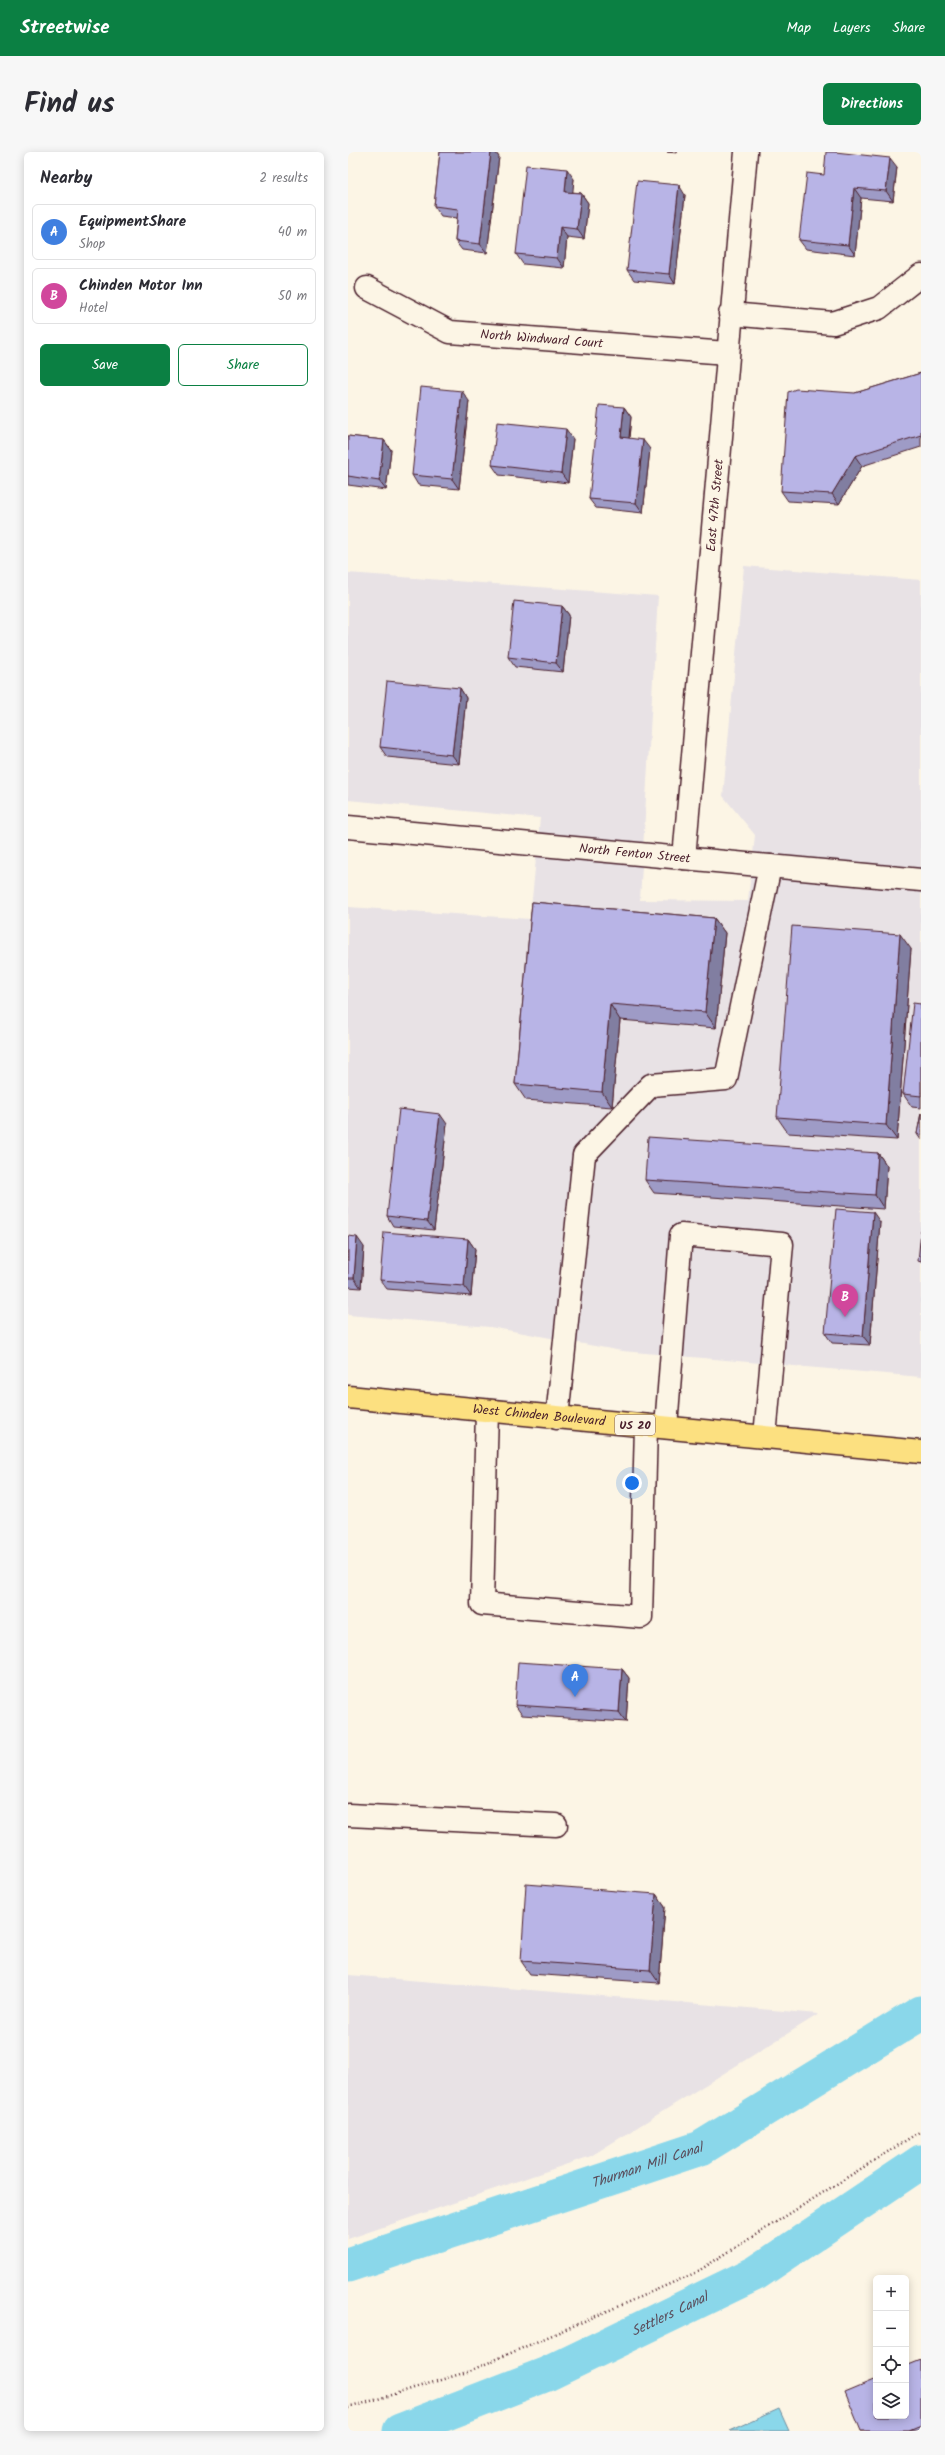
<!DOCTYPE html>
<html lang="en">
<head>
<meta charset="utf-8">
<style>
  body { margin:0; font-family:Kalam,sans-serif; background:#f7f7f7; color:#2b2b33 }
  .controls { position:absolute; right:12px; bottom:12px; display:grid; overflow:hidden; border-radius:6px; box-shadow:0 2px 10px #0003 }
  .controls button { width:36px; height:36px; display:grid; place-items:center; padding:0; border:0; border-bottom:1px solid #e1e1e2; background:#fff; color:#2b2b33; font:20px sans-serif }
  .you { position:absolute; left:284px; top:1331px; width:14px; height:14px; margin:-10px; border:3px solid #fff; border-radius:50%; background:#1a73e8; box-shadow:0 0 0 6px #1a73e833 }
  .badge { display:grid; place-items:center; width:26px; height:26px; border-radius:50%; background:#0b8043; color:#fff; font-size:13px; font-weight:700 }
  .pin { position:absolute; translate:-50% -33px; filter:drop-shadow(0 1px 2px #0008) }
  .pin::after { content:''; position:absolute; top:21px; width:14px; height:12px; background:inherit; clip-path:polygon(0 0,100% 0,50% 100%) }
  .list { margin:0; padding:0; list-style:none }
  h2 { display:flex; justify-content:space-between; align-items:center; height:52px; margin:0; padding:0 16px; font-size:17px }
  h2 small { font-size:13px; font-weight:400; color:#7c7c81 }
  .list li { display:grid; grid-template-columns:26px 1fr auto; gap:12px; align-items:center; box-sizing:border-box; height:56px; margin:0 8px 8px; padding:0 8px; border:1px solid #e1e1e2; border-radius:6px }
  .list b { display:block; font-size:15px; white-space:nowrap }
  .list p { margin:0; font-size:13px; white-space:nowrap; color:#7c7c81 }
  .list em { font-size:13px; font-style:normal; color:#7c7c81 }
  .actions { display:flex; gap:8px; padding:12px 16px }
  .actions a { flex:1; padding:9px 0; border:1px solid #0b8043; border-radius:6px; text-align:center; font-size:14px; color:#0b8043 }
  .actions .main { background:#0b8043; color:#fff }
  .icon { flex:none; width:22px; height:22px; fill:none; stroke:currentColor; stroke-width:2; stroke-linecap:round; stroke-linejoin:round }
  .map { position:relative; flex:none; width:573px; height:2279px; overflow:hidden; border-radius:6px }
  header { display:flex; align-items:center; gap:24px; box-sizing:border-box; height:56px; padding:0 20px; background:#0b8043; color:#fff }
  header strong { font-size:19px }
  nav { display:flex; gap:22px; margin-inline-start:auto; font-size:14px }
  .intro { display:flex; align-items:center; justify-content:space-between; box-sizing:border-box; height:96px; padding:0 24px }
  h1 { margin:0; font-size:28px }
  .button { padding:10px 18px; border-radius:6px; background:#0b8043; color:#fff; font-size:14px; font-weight:700 }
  main { display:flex; gap:24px; padding:0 24px }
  aside { flex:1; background:#fff; border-radius:6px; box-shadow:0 2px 10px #0003 }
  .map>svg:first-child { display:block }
  .built { fill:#e8e2e5 }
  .water { fill:#8ad7ea; stroke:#708d9e }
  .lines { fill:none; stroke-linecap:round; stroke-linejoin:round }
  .canal { stroke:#8ad7ea; stroke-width:35 }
  .minor-casing { stroke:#4a1f2b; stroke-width:25 }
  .major-casing { stroke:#4a1f2b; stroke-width:25 }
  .path { stroke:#4a1f2b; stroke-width:2.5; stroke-dasharray:1 3; stroke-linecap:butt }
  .minor { stroke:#fcf5e5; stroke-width:22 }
  .major { stroke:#fce080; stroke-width:22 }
  .wall { fill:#9e9bc6; stroke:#4a1f2b }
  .shaded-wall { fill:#817ea1; stroke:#4a1f2b }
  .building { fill:#b8b4e6; stroke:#4a1f2b }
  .labels { text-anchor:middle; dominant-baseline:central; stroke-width:3.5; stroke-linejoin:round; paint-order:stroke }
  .shield { fill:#fcf5e5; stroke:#7f5f63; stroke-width:1 }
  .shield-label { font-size:12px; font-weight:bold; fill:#4a1f2b }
  .street-label { font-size:13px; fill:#4a1f2b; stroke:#fcf5e5 }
  .water-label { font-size:14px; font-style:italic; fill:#5a4d5b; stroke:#fcf5e5 }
</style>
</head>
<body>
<header>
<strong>Streetwise</strong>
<nav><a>Map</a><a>Layers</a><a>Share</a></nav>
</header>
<div class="intro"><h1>Find us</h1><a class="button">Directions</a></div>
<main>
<aside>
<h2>Nearby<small>2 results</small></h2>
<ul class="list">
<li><span class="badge" style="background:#3f7fe0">A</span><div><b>EquipmentShare</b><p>Shop</p></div><em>40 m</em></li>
<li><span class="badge" style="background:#d1479c">B</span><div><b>Chinden Motor Inn</b><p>Hotel</p></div><em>50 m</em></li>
</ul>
<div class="actions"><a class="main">Save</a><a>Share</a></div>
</aside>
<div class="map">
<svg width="573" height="2279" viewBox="0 0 573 2279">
  <rect width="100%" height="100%" fill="#fcf5e5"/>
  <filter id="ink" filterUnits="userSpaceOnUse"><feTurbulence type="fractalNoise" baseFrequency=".025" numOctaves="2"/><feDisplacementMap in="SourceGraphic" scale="8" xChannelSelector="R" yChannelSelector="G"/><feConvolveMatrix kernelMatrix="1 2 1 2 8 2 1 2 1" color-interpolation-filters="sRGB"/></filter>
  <g filter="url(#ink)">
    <path class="built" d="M 396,414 L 573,428 L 573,1225 L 274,1199 L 142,1175 L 0,1163 L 0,755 L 182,767 L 192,666 L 0,648 L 0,421 L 310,444 L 292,748 L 400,749 L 407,683 L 375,644 Z
      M 0,1823 L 471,1862 L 243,2004 L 0,2087 Z"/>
    <path class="water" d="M 431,2257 L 441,2279 L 382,2279 Z"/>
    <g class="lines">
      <g class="canal">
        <path id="s1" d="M 0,2113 L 353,1996 L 573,1861"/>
        <path id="s2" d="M 52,2279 L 199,2222 L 408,2121 L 573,2010"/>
      </g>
      <defs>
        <g id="minor">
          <path id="s3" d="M 19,136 L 102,180 L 379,201"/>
          <path d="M 382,162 L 485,171 L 531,156 L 573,123"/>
          <path id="s4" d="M 0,675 L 573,728"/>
          <path id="s5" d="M 336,706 L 398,0"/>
          <path d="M 139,1259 L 134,1452 L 293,1465 L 298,1274"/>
          <path d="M 209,1266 L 236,1003 L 303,933 L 378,927 L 422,714"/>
          <path d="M 318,1275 L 333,1083 L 434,1092 L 417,1285"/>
          <path d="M 0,1663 L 208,1673"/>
        </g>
        <g id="major">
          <path id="s6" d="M 0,1245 L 573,1300"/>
        </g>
      </defs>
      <use href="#minor" class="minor-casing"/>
      <use href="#major" class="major-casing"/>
      <path class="path" d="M 0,2256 L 119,2220 L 347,2121 L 573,1979"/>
      <use href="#minor" class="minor"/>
      <use href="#major" class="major"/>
    </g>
    <path class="wall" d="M 92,0 L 147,0 L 151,5 L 139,101 L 114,98 L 107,89 L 109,66 L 93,64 L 86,54 Z
      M 319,0 L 329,0 L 329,1 Z
      M 549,15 L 545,49 L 513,46 L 507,103 L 458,97 L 451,88 L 476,23 Z
      M 226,27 L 224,40 L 233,41 L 240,51 L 236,87 L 219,85 L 216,116 L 175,112 L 168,102 Z
      M 337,43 L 327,132 L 286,128 L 279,118 Z
      M 573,221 L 573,295 L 514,314 L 491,352 L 440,349 L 433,339 L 507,241 Z
      M 121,249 L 111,337 L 70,333 L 64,323 Z
      M 276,255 L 283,265 L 281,286 L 302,297 L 295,361 L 248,356 L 241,347 Z
      M 0,284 L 36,288 L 43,298 L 38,338 L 0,333 Z
      M 225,287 L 220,331 L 151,323 L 144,313 Z
      M 214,454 L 221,463 L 215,520 L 167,515 L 160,505 Z
      M 112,536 L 118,546 L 111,612 L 39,605 L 32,595 Z
      M 184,750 L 366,766 L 377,781 L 368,876 L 272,868 L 264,955 L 178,948 L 167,932 Z
      M 563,797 L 549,988 L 440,981 L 429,965 Z
      M 573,852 L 573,956 L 564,955 L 555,942 Z
      M 573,961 L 573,988 L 569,982 Z
      M 99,972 L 86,1078 L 45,1074 L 39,1064 Z
      M 530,1001 L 539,1014 L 536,1057 L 306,1041 L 297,1028 Z
      M 532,1070 L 522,1193 L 484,1191 L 477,1181 Z
      M 0,1084 L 16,1095 L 13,1136 L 0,1135 Z
      M 120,1087 L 127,1097 L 123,1144 L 39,1137 L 32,1128 Z
      M 274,1517 L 281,1526 L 278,1570 L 174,1563 L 167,1553 Z
      M 308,1742 L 317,1755 L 311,1831 L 182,1822 L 173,1809 Z
      M 573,2208 L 573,2279 L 513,2279 Z"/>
    <path class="shaded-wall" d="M 143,0 L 147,0 L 151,5 L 139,101 L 132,92 Z
      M 542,6 L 549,15 L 545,49 L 538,39 Z
      M 219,17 L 226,27 L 224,49 L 217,40 Z
      M 331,33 L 337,43 L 327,132 L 321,122 Z
      M 506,36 L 513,46 L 507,103 L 500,93 Z
      M 233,41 L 240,51 L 236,87 L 229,77 Z
      M 212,75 L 219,85 L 216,116 L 209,106 Z
      M 114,239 L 121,249 L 111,337 L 104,327 Z
      M 276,255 L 283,265 L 280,295 L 273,285 Z
      M 218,277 L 225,287 L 220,331 L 213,321 Z
      M 36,288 L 43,298 L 38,338 L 31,329 Z
      M 295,288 L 302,297 L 295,361 L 288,351 Z
      M 507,304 L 514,314 L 491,352 L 484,342 Z
      M 214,454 L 221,463 L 215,520 L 208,511 Z
      M 112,536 L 118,546 L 111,612 L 104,603 Z
      M 366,766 L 377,781 L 368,876 L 357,860 Z
      M 552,782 L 563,797 L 549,988 L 538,973 Z
      M 262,852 L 272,868 L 264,955 L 254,940 Z
      M 92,962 L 99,972 L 86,1078 L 79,1069 Z
      M 530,1001 L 539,1014 L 536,1057 L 527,1043 Z
      M 525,1060 L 532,1070 L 522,1193 L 515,1184 Z
      M 9,1085 L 16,1095 L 13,1136 L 6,1126 Z
      M 120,1087 L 127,1097 L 123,1144 L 116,1134 Z
      M 274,1517 L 281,1526 L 278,1570 L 271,1560 Z
      M 308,1742 L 317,1755 L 311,1831 L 302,1818 Z"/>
    <path class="building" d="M 92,0 L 143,0 L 132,92 L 107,89 L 110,57 L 86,54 Z
      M 478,0 L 487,0 L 542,6 L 538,39 L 506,36 L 500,93 L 451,88 L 459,21 L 476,23 Z
      M 178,13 L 219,17 L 217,40 L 233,41 L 229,77 L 212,75 L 209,106 L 168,102 Z
      M 289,29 L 331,33 L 321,122 L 279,118 Z
      M 573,221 L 573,283 L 507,304 L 484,342 L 433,339 L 440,240 L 448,237 L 507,241 Z
      M 73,235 L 114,239 L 104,327 L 64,323 Z
      M 251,253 L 276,255 L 273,285 L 295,288 L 288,351 L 241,347 Z
      M 149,270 L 218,277 L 213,321 L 144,313 Z
      M 0,284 L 36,288 L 31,329 L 0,324 Z
      M 166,449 L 214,454 L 208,511 L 160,505 Z
      M 39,529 L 112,536 L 104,603 L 32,595 Z
      M 184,750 L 366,766 L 357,860 L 262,852 L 254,940 L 167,932 Z
      M 444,774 L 552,782 L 538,973 L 429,965 Z
      M 565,851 L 573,852 L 573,944 L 555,942 Z
      M 51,957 L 92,962 L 79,1069 L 39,1064 Z
      M 573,961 L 573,983 L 569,982 Z
      M 300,985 L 530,1001 L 527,1043 L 297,1028 Z
      M 488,1057 L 525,1060 L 515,1184 L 477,1181 Z
      M 573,1079 L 573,1110 L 570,1109 Z
      M 36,1080 L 120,1087 L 116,1134 L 32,1128 Z
      M 0,1084 L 9,1085 L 6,1126 L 0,1126 Z
      M 170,1510 L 274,1517 L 271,1560 L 167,1553 Z
      M 178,1732 L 308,1742 L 302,1818 L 173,1809 Z
      M 573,2208 L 573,2274 L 561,2279 L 513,2279 L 497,2240 L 528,2227 L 528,2264 L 558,2264 L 558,2214 Z"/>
  </g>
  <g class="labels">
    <rect class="shield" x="267" y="1263" width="40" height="20" rx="3"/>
    <g class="shield-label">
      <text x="287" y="1273">US 20</text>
    </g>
    <g class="street-label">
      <text stroke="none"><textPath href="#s3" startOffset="186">North Windward Court</textPath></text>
      <text stroke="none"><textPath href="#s5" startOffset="354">East 47th Street</textPath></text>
      <text stroke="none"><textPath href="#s4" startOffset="288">North Fenton Street</textPath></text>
      <text stroke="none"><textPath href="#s6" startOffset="192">West Chinden Boulevard</textPath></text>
    </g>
    <g class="water-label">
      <text stroke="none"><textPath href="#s1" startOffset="315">Thurman Mill Canal</textPath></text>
      <text stroke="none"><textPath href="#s2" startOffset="294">Settlers Canal</textPath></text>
    </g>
  </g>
</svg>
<div class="controls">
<button>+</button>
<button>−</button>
<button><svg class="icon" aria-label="locate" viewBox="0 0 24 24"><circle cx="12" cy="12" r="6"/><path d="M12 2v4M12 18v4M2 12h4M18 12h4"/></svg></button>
<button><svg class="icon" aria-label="layers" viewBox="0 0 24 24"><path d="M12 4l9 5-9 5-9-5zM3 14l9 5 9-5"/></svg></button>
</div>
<div class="you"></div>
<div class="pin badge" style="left:227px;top:1545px;background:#3f7fe0">A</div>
<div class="pin badge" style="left:497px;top:1165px;background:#d1479c">B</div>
</div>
</main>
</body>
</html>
